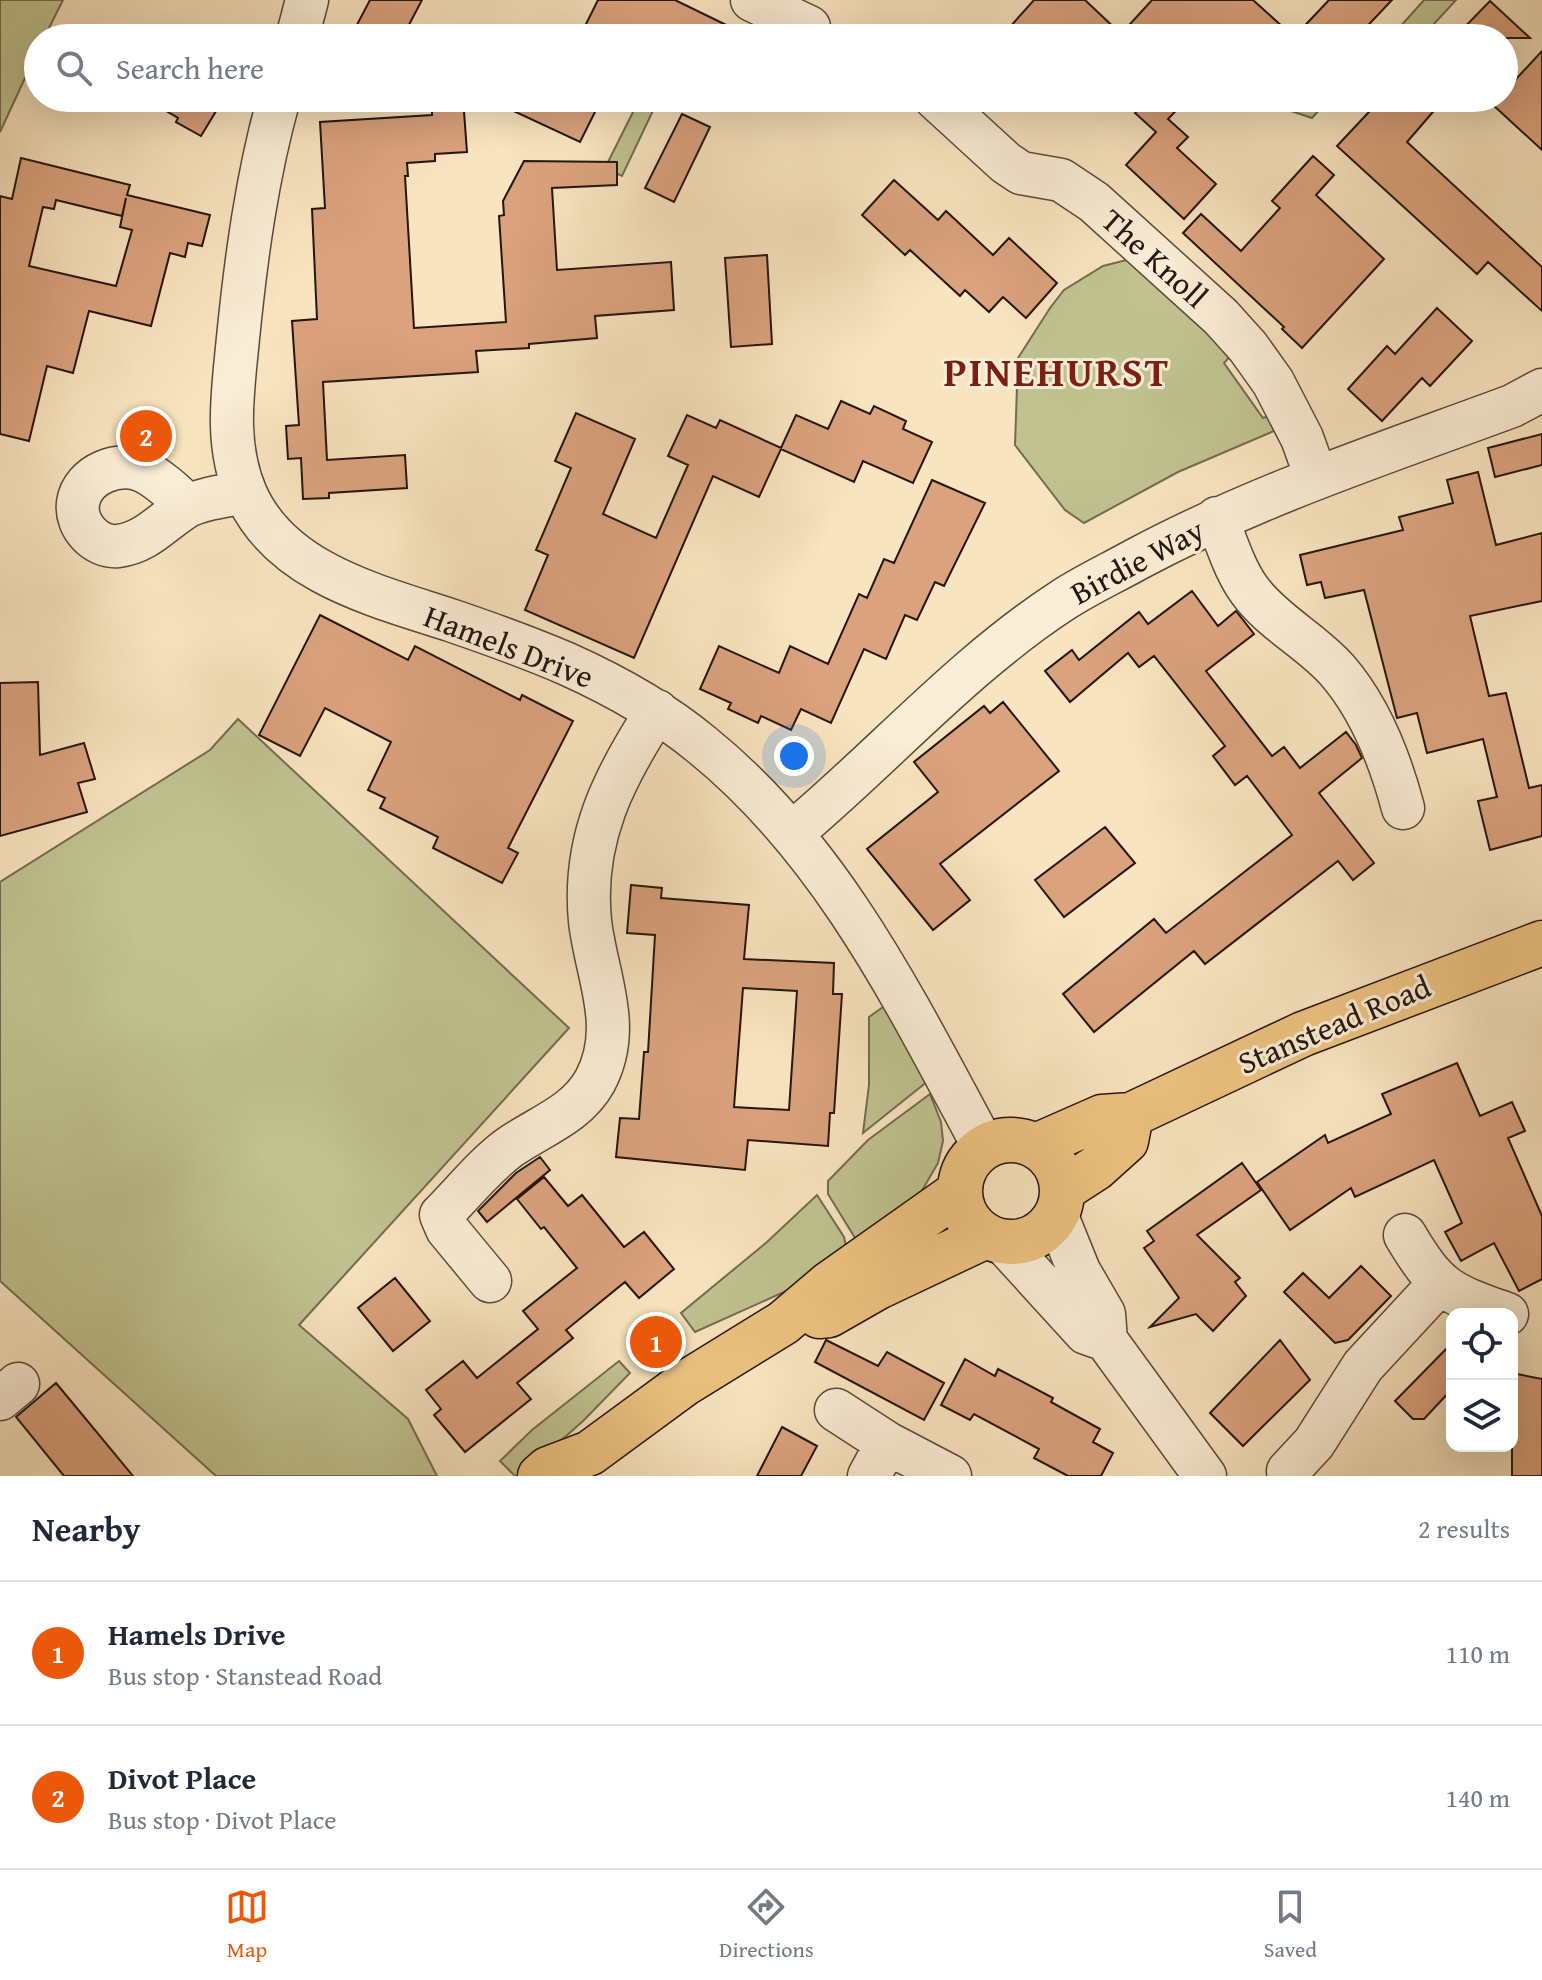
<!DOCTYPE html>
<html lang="en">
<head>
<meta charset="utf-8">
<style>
  body { margin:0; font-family:"Gentium Book Plus",serif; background:#f6f6f7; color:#1f2937 }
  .controls { position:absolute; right:24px; bottom:24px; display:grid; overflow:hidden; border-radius:16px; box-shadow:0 8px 32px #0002 }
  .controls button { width:72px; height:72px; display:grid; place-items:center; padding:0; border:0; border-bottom:2px solid #e0e1e3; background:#fff; color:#1f2937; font:40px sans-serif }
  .you { position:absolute; left:794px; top:756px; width:28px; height:28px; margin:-20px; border:6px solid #fff; border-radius:50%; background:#1a73e8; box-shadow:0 0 0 12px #1a73e833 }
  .badge { display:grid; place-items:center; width:52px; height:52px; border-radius:50%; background:#ea580c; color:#fff; font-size:26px; font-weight:700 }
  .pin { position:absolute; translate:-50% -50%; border:4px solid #fff; box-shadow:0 2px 8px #0006 }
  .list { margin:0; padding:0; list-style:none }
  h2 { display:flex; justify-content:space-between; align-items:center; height:104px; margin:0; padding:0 32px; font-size:34px }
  h2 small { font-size:26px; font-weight:400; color:#747a83 }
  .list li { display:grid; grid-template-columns:52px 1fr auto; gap:24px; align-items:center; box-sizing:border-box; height:144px; padding:0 32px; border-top:2px solid #e0e1e3 }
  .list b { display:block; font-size:30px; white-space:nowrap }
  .list p { margin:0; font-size:26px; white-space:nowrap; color:#747a83 }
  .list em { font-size:26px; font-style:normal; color:#747a83 }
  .icon { flex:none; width:44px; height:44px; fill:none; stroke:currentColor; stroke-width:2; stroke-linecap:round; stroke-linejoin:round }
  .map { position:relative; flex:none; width:1542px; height:1476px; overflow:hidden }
  .search { position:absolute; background:#fff; box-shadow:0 8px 32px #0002; left:24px; right:24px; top:24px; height:88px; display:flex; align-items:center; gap:20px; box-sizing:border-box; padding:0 28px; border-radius:44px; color:#747a83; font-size:30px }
  .sheet { height:392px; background:#fff }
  nav { display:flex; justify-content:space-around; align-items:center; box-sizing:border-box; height:112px; border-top:2px solid #e0e1e3; background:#fff; font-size:22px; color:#747a83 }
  nav a { display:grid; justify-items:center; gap:4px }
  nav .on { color:#ea580c }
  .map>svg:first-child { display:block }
  .green { fill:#c0c390; stroke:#726c4f; stroke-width:2 }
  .building { fill:#daa27d; stroke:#25150e; stroke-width:2; fill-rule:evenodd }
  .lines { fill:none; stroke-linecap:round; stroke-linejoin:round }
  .minor-casing { stroke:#5a493a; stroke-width:45 }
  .major-casing { stroke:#25150e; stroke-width:47 }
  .minor { stroke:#faedd5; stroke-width:42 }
  .major { stroke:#ecc280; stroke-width:44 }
  .labels { text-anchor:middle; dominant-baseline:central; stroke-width:6; stroke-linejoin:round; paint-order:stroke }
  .street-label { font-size:32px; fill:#25150e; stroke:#faedd5 }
  .district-label { font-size:40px; font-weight:bold; letter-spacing:2px; fill:#7a1f14; stroke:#faedd5 }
</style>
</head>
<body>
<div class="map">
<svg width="1542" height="1476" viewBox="0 0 1542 1476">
  <rect width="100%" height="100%" fill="#f8e4bf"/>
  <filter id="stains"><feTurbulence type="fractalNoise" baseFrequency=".0025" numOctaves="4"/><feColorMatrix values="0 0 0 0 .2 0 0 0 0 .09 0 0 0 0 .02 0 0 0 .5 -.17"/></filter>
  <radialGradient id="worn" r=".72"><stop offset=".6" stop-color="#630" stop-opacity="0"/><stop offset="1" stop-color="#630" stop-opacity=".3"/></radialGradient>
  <path class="green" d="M 0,0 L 63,0 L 44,38 L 38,38 L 38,50 L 0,132 Z
    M 1424,0 L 1456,0 L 1421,38 L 1390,38 Z
    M 640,98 L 659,98 L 622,176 L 605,168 Z
    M 1264,98 L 1330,98 L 1312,118 L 1261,101 Z
    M 1130,259 L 1233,353 L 1224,363 L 1263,418 L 1275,414 L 1281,428 L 1178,472 L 1084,523 L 1065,510 L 1015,445 L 1018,358 L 1050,308 L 1064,290 L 1103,266 Z
    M 238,719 L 569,1028 L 299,1325 L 408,1419 L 437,1476 L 216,1476 L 0,1281 L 0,882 L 210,750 Z
    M 886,1005 L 928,1081 L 863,1133 L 869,1085 L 869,1017 Z
    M 930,1094 L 941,1122 L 943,1141 L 938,1163 L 913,1206 L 860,1246 L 828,1194 L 828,1181 L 868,1140 Z
    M 817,1195 L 844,1237 L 848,1255 L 793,1288 L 695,1332 L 681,1313 L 767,1242 Z
    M 619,1361 L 630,1373 L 583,1421 L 521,1476 L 515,1476 L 500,1461 L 532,1430 Z"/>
  <path class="building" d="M 370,0 L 422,0 L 402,38 L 350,38 Z
    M 598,0 L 675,0 L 753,38 L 579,38 Z
    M 1034,0 L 1085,0 L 1121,34 L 1152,0 L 1253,0 L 1294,37 L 1329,0 L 1392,0 L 1356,38 L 1000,38 Z
    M 1490,1 L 1530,38 L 1454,38 Z
    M 1542,51 L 1542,150 L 1493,105 L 1499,98 L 1504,98 L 1504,92 Z
    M 144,98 L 224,98 L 201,136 L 176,122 L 178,118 Z
    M 432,98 L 463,98 L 467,152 L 435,154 L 435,161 L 407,163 L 408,176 L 405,176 L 414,328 L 506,322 L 499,216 L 504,215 L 503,201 L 524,161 L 617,162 L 617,185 L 552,188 L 557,270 L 671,262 L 674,310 L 595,316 L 597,338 L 529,344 L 529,348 L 476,351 L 478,372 L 323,382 L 327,460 L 405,455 L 407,488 L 329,493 L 329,498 L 303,499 L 301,458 L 288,459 L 286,426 L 299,425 L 292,321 L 317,319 L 312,209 L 325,208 L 320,122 L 432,115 Z
    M 486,98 L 602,98 L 580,142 Z
    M 1149,98 L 1188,98 L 1168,119 L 1188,137 L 1177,148 L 1216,184 L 1184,219 L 1126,165 L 1156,132 L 1135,113 Z
    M 1382,98 L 1445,98 L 1407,142 L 1542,267 L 1542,311 L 1488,262 L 1477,274 L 1337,146 Z
    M 682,114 L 710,127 L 674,202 L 645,188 Z
    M 1313,156 L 1334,175 L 1316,195 L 1384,259 L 1302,348 L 1282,329 L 1284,327 L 1183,233 L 1201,214 L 1241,251 L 1280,208 L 1272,201 Z
    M 21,158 L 130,185 L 127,195 L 210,215 L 202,246 L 188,243 L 185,257 L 170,253 L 151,326 L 89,311 L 73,373 L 47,366 L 29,441 L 0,434 L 0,196 L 12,199 ZM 126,198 L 120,227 L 132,230 L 116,286 L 29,266 L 43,207 L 54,209 L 56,200 L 122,216 Z
    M 894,180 L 938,220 L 946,211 L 993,255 L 1009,238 L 1057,283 L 1026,318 L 1003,297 L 989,312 L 965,290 L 960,296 L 910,250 L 905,255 L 862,215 Z
    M 767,255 L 772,344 L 731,347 L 725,258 Z
    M 1437,308 L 1472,341 L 1430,386 L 1422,378 L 1382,421 L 1348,389 L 1387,346 L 1395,354 Z
    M 841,401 L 870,414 L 874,406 L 906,421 L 903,429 L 932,442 L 913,483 L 863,461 L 854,482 L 781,449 L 759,497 L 713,476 L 634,658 L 525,610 L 548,555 L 536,550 L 571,468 L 555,461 L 576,413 L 635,439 L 603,514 L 656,538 L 688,465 L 668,456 L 687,415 L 716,428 L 720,420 L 781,448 L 796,415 L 828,429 Z
    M 1542,434 L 1542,465 L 1495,477 L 1488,448 Z
    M 1478,472 L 1496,545 L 1542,533 L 1542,601 L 1470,616 L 1489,696 L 1506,693 L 1529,788 L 1542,785 L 1542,836 L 1490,850 L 1478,801 L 1497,797 L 1483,739 L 1427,753 L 1417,713 L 1397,718 L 1364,590 L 1325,598 L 1321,582 L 1307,585 L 1300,555 L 1403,530 L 1399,517 L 1453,503 L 1447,480 Z
    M 932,480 L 985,503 L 944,586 L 935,582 L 917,620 L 905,615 L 886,659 L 864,649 L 831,723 L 801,709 L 791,730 L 761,716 L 758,723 L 728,709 L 731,703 L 700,689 L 719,646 L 779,673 L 790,646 L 828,664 L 859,594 L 867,598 L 884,559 L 894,563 Z
    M 1192,591 L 1218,626 L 1236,611 L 1254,634 L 1206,671 L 1272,756 L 1284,747 L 1300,768 L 1346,732 L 1356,745 L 1362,758 L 1319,793 L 1374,863 L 1353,880 L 1338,861 L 1205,964 L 1194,951 L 1094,1032 L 1063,994 L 1154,919 L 1166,933 L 1292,835 L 1247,776 L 1235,785 L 1213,756 L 1225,746 L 1154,656 L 1139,667 L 1128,653 L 1070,702 L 1045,671 L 1072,650 L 1079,660 L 1139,612 L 1148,624 Z
    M 320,615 L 408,660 L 415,646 L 520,700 L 522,695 L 573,721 L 508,848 L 518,853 L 502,883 L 433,848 L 438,837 L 380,808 L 385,798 L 368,790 L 391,742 L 325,708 L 300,756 L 259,735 Z
    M 38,682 L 40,755 L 84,743 L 95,779 L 78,783 L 87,812 L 0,836 L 0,683 Z
    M 1003,702 L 1059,771 L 940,864 L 970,900 L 933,930 L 867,849 L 938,792 L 914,762 L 984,706 L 990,713 Z
    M 1105,827 L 1135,863 L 1064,917 L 1035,880 Z
    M 631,885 L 662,888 L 661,898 L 749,905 L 744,959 L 834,963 L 833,994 L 842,994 L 834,1113 L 830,1113 L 828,1146 L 748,1140 L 745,1170 L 616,1157 L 620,1118 L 639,1119 L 644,1052 L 648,1052 L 655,935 L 627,933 ZM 743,988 L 797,991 L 789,1110 L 734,1107 Z
    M 1457,1063 L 1480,1116 L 1512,1102 L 1525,1131 L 1508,1138 L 1542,1216 L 1542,1279 L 1519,1291 L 1494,1243 L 1461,1261 L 1445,1232 L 1462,1223 L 1434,1160 L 1355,1197 L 1351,1188 L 1290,1230 L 1257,1182 L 1325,1135 L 1328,1143 L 1391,1114 L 1382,1094 Z
    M 540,1157 L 550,1170 L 487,1222 L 478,1211 L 516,1173 Z
    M 1242,1163 L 1261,1190 L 1197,1235 L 1240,1278 L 1235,1282 L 1246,1296 L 1213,1331 L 1196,1314 L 1150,1327 L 1179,1298 L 1144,1248 L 1154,1241 L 1147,1231 Z
    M 544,1177 L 568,1206 L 582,1195 L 624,1247 L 644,1232 L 674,1269 L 639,1298 L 625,1282 L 566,1330 L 573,1338 L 517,1383 L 531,1399 L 465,1452 L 434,1415 L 441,1409 L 426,1390 L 463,1361 L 477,1378 L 538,1329 L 523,1311 L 577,1268 L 544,1227 L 541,1229 L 517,1199 Z
    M 1361,1266 L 1391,1296 L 1348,1340 L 1335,1343 L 1284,1292 L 1303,1273 L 1329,1298 Z
    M 395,1278 L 430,1321 L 393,1351 L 358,1308 Z
    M 826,1340 L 878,1366 L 887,1352 L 944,1383 L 924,1420 L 815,1362 Z
    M 1280,1340 L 1310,1380 L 1243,1446 L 1210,1413 Z
    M 1452,1343 L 1452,1389 L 1424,1419 L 1413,1419 L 1395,1401 Z
    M 965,1359 L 995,1376 L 998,1369 L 1053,1398 L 1051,1402 L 1100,1429 L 1093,1442 L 1113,1453 L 1101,1476 L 1068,1476 L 1034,1458 L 1039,1449 L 974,1414 L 970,1420 L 941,1405 Z
    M 1512,1373 L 1542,1379 L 1542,1476 L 1512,1476 Z
    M 56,1383 L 90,1424 L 133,1476 L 64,1476 L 16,1417 Z
    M 782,1427 L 817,1446 L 801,1476 L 757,1476 Z"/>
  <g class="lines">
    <defs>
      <path id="minor" d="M 752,0 L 809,27
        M 297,38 L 307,0
        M 279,98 C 257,176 246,258 238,338 C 233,391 224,443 246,494 C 281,574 378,596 453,621 C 491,634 530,648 567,664 C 616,686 661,711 702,745 C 833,851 906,1003 984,1147
        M 935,98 L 1006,163 L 1021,173 L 1061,180 L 1094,202 L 1221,317 L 1248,347 L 1273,382 L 1302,438 L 1316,477
        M 188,506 C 175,494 161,480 145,472 C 121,459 82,474 78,503 C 75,526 96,548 118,546 C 146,543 163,521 186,507 C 202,498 227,496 245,492
        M 1217,518 C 1227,544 1236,575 1254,596 C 1278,625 1312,642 1337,670 C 1371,709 1390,759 1403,808
        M 792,833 C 883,757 963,665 1063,600 C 1086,585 1112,573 1137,559 C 1257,495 1385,453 1512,406 L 1542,390
        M 1056,1214 L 1079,1271 L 1104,1314 L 1106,1340 L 1205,1476
        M 1405,1235 C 1437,1289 1449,1294 1507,1314
        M 1003,1242 L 1086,1333 L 1106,1340
        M 490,1281 L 447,1229 L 441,1215 C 463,1193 485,1165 510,1147 C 540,1126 576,1115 595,1081 C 624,1027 596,975 590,921 C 582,839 614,777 657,711
        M 0,1399 L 18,1384
        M 836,1410 L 887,1443 L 950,1476
        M 1288,1471 L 1314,1443 L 1363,1366 L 1439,1284
        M 869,1476 L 887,1443"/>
      <path id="major" d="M960 1191a51 51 0 1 1 102 0a51 51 0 1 1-102 0Z
        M 1036,1146 L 1102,1117 L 1131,1115 L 1303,1034 L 1542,943
        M 1062,1190 L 1096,1168 L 1126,1141 L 1131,1115
        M 819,1316 L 829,1315 L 878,1287 L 986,1236
        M 540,1476 L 548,1469 L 590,1453 L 684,1384 L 783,1323 L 829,1284 L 959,1192"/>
    </defs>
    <use href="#minor" class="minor-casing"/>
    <use href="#major" class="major-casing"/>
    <use href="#minor" class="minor"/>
    <use href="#major" class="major"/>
  </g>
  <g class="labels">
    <g class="street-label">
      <text transform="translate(1155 258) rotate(42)">The Knoll</text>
      <text transform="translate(1137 561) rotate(-28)">Birdie Way</text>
      <text transform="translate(509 646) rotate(21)">Hamels Drive</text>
      <text transform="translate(1334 1024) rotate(-23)">Stanstead Road</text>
    </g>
    <g class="district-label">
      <text x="1057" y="371">PINEHURST</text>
    </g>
  </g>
  <rect width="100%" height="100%" filter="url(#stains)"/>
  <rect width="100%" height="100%" fill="url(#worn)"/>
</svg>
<div class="controls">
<button><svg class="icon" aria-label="locate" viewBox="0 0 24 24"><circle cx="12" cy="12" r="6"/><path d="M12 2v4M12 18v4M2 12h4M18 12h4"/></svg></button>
<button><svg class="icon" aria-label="layers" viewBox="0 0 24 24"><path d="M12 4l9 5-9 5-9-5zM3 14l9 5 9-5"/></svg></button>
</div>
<div class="you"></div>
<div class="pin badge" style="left:656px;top:1342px">1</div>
<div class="pin badge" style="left:146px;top:436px">2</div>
<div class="search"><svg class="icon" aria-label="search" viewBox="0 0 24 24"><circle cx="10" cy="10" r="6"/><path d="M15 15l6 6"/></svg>Search here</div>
</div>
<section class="sheet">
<h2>Nearby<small>2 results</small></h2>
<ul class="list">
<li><span class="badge">1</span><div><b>Hamels Drive</b><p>Bus stop · Stanstead Road</p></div><em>110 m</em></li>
<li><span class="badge">2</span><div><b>Divot Place</b><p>Bus stop · Divot Place</p></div><em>140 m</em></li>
</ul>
</section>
<nav>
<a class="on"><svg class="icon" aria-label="map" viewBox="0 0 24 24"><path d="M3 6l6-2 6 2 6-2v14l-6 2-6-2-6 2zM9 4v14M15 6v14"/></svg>Map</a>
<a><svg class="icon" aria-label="directions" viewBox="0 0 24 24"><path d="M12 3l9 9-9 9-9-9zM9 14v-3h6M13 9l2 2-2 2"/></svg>Directions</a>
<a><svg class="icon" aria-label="saved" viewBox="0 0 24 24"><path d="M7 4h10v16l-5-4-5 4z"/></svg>Saved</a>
</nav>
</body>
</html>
